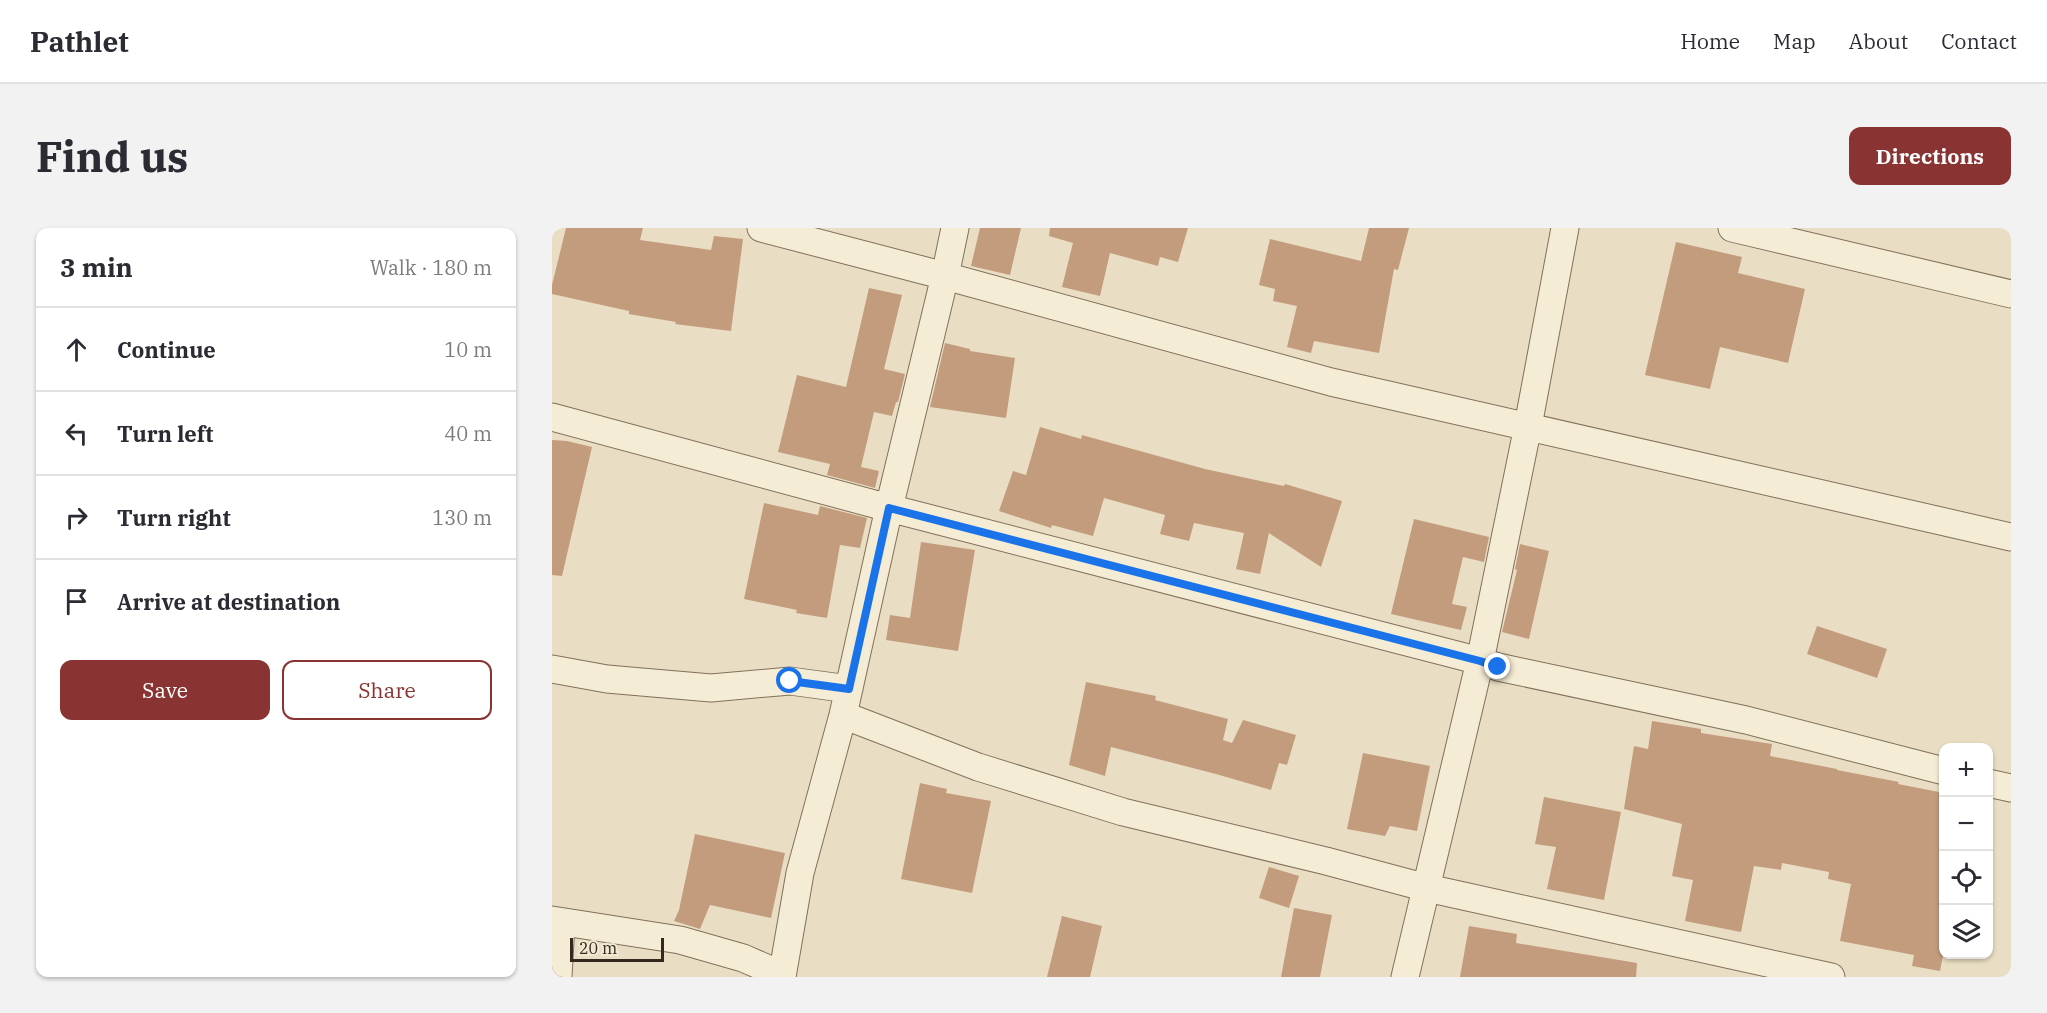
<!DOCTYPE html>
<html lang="en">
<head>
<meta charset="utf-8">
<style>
  body { margin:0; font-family:"IBM Plex Serif",serif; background:#f2f2f3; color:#2b2b33 }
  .controls { position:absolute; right:18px; bottom:18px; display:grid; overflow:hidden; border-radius:12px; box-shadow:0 2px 4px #0004 }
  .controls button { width:54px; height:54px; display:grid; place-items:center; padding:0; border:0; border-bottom:2px solid #e1e1e2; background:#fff; color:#2b2b33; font:30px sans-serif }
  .scale { position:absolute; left:18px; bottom:15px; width:94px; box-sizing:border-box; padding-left:6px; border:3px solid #33291e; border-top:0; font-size:16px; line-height:21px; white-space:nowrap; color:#33291e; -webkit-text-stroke:4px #f1e9d2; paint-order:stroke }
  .stop { position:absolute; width:18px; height:18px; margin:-14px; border:4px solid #1a73e8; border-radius:50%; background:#fff }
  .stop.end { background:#1a73e8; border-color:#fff; box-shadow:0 2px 6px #0008 }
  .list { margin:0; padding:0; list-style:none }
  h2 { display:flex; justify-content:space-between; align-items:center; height:78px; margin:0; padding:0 24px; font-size:26px }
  h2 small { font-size:20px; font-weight:400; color:#7c7c81 }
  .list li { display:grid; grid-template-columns:39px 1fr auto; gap:18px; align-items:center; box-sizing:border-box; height:84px; padding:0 24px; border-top:2px solid #e1e1e2 }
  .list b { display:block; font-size:22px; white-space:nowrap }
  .list em { font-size:20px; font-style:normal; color:#7c7c81 }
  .actions { display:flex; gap:12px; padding:18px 24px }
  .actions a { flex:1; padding:14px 0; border:2px solid #893432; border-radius:12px; text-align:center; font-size:21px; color:#893432 }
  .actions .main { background:#893432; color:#fff }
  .icon { flex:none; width:33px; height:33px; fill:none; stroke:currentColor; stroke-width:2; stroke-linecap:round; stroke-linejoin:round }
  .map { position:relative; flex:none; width:1459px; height:749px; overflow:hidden; border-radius:12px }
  header { display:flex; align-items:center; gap:36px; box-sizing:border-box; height:84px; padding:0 30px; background:#fff; border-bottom:2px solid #e1e1e2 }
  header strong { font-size:28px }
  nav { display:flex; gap:33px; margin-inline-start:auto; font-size:21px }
  .intro { display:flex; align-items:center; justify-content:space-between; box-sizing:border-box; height:144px; padding:0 36px }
  h1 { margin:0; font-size:42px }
  .button { padding:15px 27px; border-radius:12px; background:#893432; color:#fff; font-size:21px; font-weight:700 }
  main { display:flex; gap:36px; padding:0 36px }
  aside { flex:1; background:#fff; border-radius:12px; box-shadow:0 2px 4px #0004 }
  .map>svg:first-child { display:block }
  .building { fill:#c39c7d }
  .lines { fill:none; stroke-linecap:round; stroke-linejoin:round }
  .street-casing { stroke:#81705c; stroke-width:29 }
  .street { stroke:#f5ecd5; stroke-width:27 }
  .route { stroke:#1a73e8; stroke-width:8 }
</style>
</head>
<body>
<header>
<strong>Pathlet</strong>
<nav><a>Home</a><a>Map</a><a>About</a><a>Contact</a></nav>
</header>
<div class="intro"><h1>Find us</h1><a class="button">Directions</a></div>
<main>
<aside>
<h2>3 min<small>Walk · 180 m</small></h2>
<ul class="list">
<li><svg class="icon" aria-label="ahead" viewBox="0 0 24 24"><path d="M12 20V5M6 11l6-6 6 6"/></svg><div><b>Continue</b></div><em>10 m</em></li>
<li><svg class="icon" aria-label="left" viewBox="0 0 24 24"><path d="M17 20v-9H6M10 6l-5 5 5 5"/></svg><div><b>Turn left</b></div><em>40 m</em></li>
<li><svg class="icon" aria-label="right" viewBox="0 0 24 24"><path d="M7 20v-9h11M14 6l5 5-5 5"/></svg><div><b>Turn right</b></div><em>130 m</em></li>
<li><svg class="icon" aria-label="arrive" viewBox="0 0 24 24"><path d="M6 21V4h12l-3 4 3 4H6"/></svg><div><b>Arrive at destination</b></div></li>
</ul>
<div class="actions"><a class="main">Save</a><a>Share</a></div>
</aside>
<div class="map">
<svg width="1459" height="749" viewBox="0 0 1459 749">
  <rect width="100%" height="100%" fill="#e9dec3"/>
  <path class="building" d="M 14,0 L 91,0 L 88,12 L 159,22 L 162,8 L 191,11 L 179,103 L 123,96 L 124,94 L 77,86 L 77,83 L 0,66 L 0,57 Z
    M 428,0 L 469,0 L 458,47 L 419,38 Z
    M 498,0 L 636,0 L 626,34 L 608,29 L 606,38 L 558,25 L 548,68 L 510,59 L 521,15 L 497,8 Z
    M 817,0 L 857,0 L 846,42 L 842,41 L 827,125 L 762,113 L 759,125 L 735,119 L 745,78 L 721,73 L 723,61 L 707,57 L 718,11 L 809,33 Z
    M 1124,14 L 1190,29 L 1186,45 L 1253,61 L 1236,135 L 1168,119 L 1158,161 L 1093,147 Z
    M 317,60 L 350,67 L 332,141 L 353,146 L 346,174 L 344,174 L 340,188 L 322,184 L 309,239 L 327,243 L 323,260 L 275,247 L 278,236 L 226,224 L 245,147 L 294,159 Z
    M 393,115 L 418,121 L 418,123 L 463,130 L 454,190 L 378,179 Z
    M 488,199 L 529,211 L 530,207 L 653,241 L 732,258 L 733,256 L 790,273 L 769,339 L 717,305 L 708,346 L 684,341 L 692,305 L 642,295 L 637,313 L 608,306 L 613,287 L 552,270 L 541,308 L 500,297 L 499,300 L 447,283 L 461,243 L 474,247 Z
    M 0,212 L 15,213 L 40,219 L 10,348 L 0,347 Z
    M 212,275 L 266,287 L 268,278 L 315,290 L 308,320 L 288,317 L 275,390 L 244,385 L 245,382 L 192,371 Z
    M 862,291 L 937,309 L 932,334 L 911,329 L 900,376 L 915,379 L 909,402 L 839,386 Z
    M 369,314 L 423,322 L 406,423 L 334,412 L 338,387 L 358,390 Z
    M 968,316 L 997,323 L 977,411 L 950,404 L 965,342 L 963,341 Z
    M 1265,398 L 1335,421 L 1325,450 L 1255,426 Z
    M 534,454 L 604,468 L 603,472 L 676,491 L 671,512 L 680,515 L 691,492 L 744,507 L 735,537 L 727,535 L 719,562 L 664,546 L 559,519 L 553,548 L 517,537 Z
    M 1100,493 L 1149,501 L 1149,505 L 1220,516 L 1218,528 L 1285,541 L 1285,542 L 1347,554 L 1346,556 L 1392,565 L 1392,722 L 1388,743 L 1360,738 L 1362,727 L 1288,713 L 1299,656 L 1276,651 L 1277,644 L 1230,635 L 1229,642 L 1202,638 L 1189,704 L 1133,693 L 1141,652 L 1120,648 L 1130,596 L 1072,581 L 1082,518 L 1096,521 Z
    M 811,525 L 878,538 L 865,603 L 838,598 L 833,608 L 795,601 Z
    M 368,555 L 395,561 L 394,565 L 439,573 L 420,665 L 349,651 Z
    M 992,569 L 1069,584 L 1052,672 L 995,661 L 1004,619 L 983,616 Z
    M 143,606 L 233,625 L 219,690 L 158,677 L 148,701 L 122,693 L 127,682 Z
    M 717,639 L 747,648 L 737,680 L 707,670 Z
    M 742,680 L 780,687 L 768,749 L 729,749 Z
    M 510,688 L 550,698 L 538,749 L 495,749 Z
    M 917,698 L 965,706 L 964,715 L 1085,735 L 1084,749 L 908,749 Z"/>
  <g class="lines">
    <defs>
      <path id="street" d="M 209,0 L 393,48 L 779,154 L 1459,309
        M 1180,0 L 1459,66
        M 0,189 L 337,280 L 928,433 L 946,439 L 1194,492 L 1392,543
        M 0,441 L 55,451 L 159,460 L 238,453 L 297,461
        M 291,487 L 426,539 L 571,584 L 774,633 L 875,660 L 1279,749
        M 1436,555 L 1459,560
        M 0,692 L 128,712 L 191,730 L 230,747
        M 6,749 L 9,695
        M 230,749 L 248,645 L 291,487 L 337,280 L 393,48 L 403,0
        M 853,749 L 928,433 L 976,198 L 1013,0"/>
    </defs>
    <use href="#street" class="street-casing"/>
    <use href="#street" class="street"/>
  </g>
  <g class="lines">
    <path class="route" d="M 238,453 L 297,461 L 337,280 L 928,433 L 946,439"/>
  </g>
</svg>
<div class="controls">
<button>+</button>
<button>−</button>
<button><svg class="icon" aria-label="locate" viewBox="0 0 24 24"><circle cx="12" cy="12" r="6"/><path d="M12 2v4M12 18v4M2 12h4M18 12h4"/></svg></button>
<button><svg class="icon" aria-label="layers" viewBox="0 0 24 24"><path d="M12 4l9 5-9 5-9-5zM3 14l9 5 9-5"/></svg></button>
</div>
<div class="scale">20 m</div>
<div class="stop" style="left:238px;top:453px"></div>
<div class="stop end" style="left:946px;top:439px"></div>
</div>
</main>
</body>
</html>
